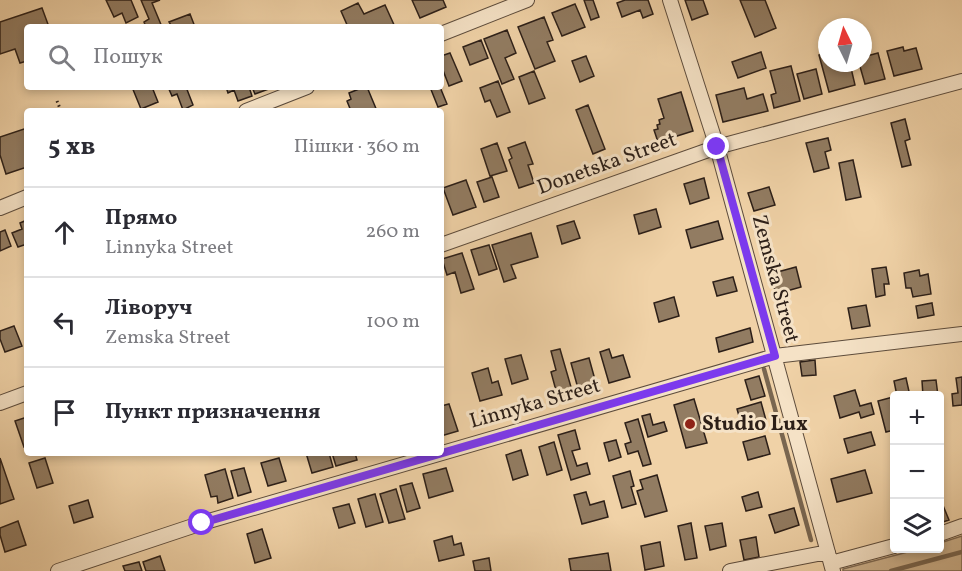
<!DOCTYPE html>
<html lang="uk">
<head>
<meta charset="utf-8">
<style>
  body { margin:0; font-family:Vollkorn,serif; background:#f2f2f3; color:#2b2b33 }
  .controls { position:absolute; right:18px; bottom:18px; display:grid; overflow:hidden; border-radius:6px; box-shadow:0 3px 9px #0003 }
  .controls button { width:54px; height:54px; display:grid; place-items:center; padding:0; border:0; border-bottom:2px solid #e1e1e2; background:#fff; color:#2b2b33; font:30px sans-serif }
  .compass { position:absolute; left:818px; top:18px; width:54px; height:54px; border-radius:50%; background:#fff; box-shadow:0 3px 9px #0003; rotate:355deg }
  .stop { position:absolute; width:18px; height:18px; margin:-14px; border:4px solid #7c3aed; border-radius:50%; background:#fff }
  .stop.end { background:#7c3aed; border-color:#fff; box-shadow:0 2px 6px #0008 }
  .list { margin:0; padding:0; list-style:none }
  h2 { display:flex; justify-content:space-between; align-items:center; height:78px; margin:0; padding:0 24px; font-size:26px }
  h2 small { font-size:20px; font-weight:400; color:#7c7c81 }
  .list li { display:grid; grid-template-columns:39px 1fr auto; gap:18px; align-items:center; box-sizing:border-box; height:90px; padding:0 24px; border-top:2px solid #e1e1e2 }
  .list b { display:block; font-size:22px; white-space:nowrap }
  .list p { margin:0; font-size:20px; white-space:nowrap; color:#7c7c81 }
  .list em { font-size:20px; font-style:normal; color:#7c7c81 }
  .icon { flex:none; width:33px; height:33px; fill:none; stroke:currentColor; stroke-width:2; stroke-linecap:round; stroke-linejoin:round }
  .map { position:relative; flex:none; width:962px; height:571px; overflow:hidden }
  .search { position:absolute; background:#fff; box-shadow:0 3px 9px #0003; left:24px; top:24px; width:420px; height:66px; display:flex; align-items:center; gap:15px; box-sizing:border-box; padding:0 21px; border-radius:6px; color:#7c7c81; font-size:22px }
  .panel { position:absolute; background:#fff; box-shadow:0 3px 9px #0003; left:24px; top:108px; width:420px; height:348px; border-radius:6px }
  .map>svg:first-child { display:block }
  .green { fill:#cfb48f; stroke:#7e6a54; stroke-width:1.5 }
  .lines { fill:none; stroke-linecap:round; stroke-linejoin:round }
  .stream { stroke:#796650; stroke-width:4.5 }
  .building { fill:#927c62; stroke:#2c1f18; stroke-width:1.5 }
  .minor-casing { stroke:#5d4c3c; stroke-width:16 }
  .path { stroke:#2c1f18; stroke-width:3; stroke-dasharray:1.5 3; stroke-linecap:butt }
  .minor { stroke:#f5e2c6; stroke-width:14 }
  .route { stroke:#7c3aed; stroke-width:8 }
  .poi-dot { fill:#8f2418; stroke:#f5e2c6; stroke-width:2 }
  .labels { text-anchor:middle; dominant-baseline:central; stroke-width:6; stroke-linejoin:round; paint-order:stroke }
  .street-label { font-size:21px; fill:#2c1f18; stroke:#f5e2c6 }
  .poi-label { font-size:21px; font-weight:bold; fill:#2c1f18; stroke:#f5e2c6; text-anchor:start }
</style>
</head>
<body>
<div class="map">
<svg width="962" height="571" viewBox="0 0 962 571">
  <rect width="100%" height="100%" fill="#f0d2a7"/>
  <filter id="stains"><feTurbulence type="fractalNoise" baseFrequency=".00333" numOctaves="4"/><feColorMatrix values="0 0 0 0 .2 0 0 0 0 .09 0 0 0 0 .02 0 0 0 .5 -.17"/></filter>
  <radialGradient id="worn" r=".72"><stop offset=".6" stop-color="#630" stop-opacity="0"/><stop offset="1" stop-color="#630" stop-opacity=".3"/></radialGradient>
  <path class="green" d="M 962,536 L 962,571 L 843,571 L 843,569 L 919,549 L 940,548 L 940,543 Z"/>
  <g class="lines">
    <path class="stream" d="M 764,369 L 811,540
      M 891,571 L 962,552"/>
  </g>
  <path class="building" d="M 106,0 L 131,0 L 138,17 L 126,23 L 122,13 L 114,17 Z
    M 141,0 L 160,0 L 152,3 L 162,27 L 146,27 L 144,22 L 149,19 Z
    M 412,0 L 443,0 L 446,7 L 420,18 Z
    M 584,0 L 593,0 L 599,17 L 591,20 Z
    M 625,0 L 648,0 L 653,14 L 643,18 L 640,10 L 622,17 L 617,3 Z
    M 685,0 L 703,0 L 708,14 L 692,20 Z
    M 740,0 L 765,0 L 776,28 L 755,37 Z
    M 358,3 L 364,14 L 385,5 L 395,27 L 370,27 L 368,25 L 363,27 L 348,27 L 341,11 Z
    M 575,4 L 585,27 L 562,36 L 552,13 Z
    M 42,8 L 49,27 L 27,27 L 27,61 L 20,63 L 15,49 L 0,54 L 0,22 Z
    M 190,14 L 195,27 L 172,27 L 169,22 Z
    M 544,17 L 553,40 L 547,42 L 555,61 L 535,69 L 518,27 Z
    M 507,30 L 516,53 L 505,58 L 514,79 L 502,84 L 484,39 Z
    M 481,40 L 488,58 L 470,65 L 463,47 Z
    M 903,47 L 904,51 L 916,48 L 922,69 L 894,76 L 887,51 Z
    M 761,52 L 766,68 L 738,78 L 732,62 Z
    M 450,53 L 462,81 L 449,86 L 441,65 L 441,56 Z
    M 827,53 L 827,63 L 843,63 L 845,70 L 851,68 L 855,85 L 829,92 L 819,55 Z
    M 878,53 L 885,79 L 865,84 L 859,63 L 863,63 L 863,57 Z
    M 586,56 L 594,76 L 580,82 L 572,61 Z
    M 791,66 L 800,101 L 774,108 L 771,95 L 776,93 L 770,71 Z
    M 816,69 L 822,94 L 804,99 L 797,74 Z
    M 534,71 L 545,98 L 529,104 L 519,77 Z
    M 498,81 L 510,112 L 497,117 L 490,100 L 485,102 L 480,88 Z
    M 132,87 L 152,87 L 158,102 L 141,109 Z
    M 168,87 L 186,87 L 193,105 L 183,110 L 177,94 L 172,96 Z
    M 226,87 L 249,87 L 252,96 L 238,101 L 234,90 L 228,93 Z
    M 252,87 L 274,87 L 255,94 Z
    M 364,87 L 367,87 L 377,111 L 351,111 L 347,101 L 351,99 L 349,93 Z
    M 430,87 L 440,87 L 447,104 L 438,107 Z
    M 744,88 L 747,99 L 763,94 L 768,111 L 723,122 L 716,95 Z
    M 681,92 L 693,131 L 658,142 L 654,130 L 658,129 L 657,125 L 660,124 L 659,120 L 664,118 L 658,99 Z
    M 588,105 L 605,149 L 593,154 L 576,110 Z
    M 905,119 L 910,139 L 905,141 L 911,165 L 902,167 L 891,123 Z
    M 27,128 L 27,167 L 6,174 L 0,155 L 0,137 Z
    M 828,138 L 831,150 L 825,152 L 829,168 L 814,172 L 806,143 Z
    M 525,142 L 533,164 L 528,165 L 534,183 L 519,188 L 509,160 L 512,158 L 508,148 Z
    M 497,143 L 507,171 L 490,176 L 481,149 Z
    M 853,160 L 861,197 L 846,200 L 839,163 Z
    M 492,177 L 499,197 L 484,202 L 477,182 Z
    M 704,178 L 709,198 L 690,204 L 684,184 Z
    M 466,180 L 476,207 L 453,215 L 443,188 Z
    M 769,187 L 775,205 L 754,211 L 748,193 Z
    M 656,209 L 661,227 L 639,234 L 634,215 Z
    M 27,220 L 27,244 L 18,247 L 12,233 L 22,229 L 20,223 Z
    M 574,221 L 580,238 L 562,244 L 557,226 Z
    M 718,221 L 723,239 L 691,248 L 686,230 Z
    M 5,230 L 11,246 L 0,251 L 0,232 Z
    M 531,233 L 538,257 L 511,265 L 516,278 L 504,282 L 492,245 Z
    M 489,245 L 497,269 L 479,275 L 471,250 Z
    M 462,253 L 474,289 L 461,293 L 455,272 L 447,275 L 442,259 Z
    M 796,267 L 801,287 L 776,294 L 770,274 Z
    M 886,267 L 889,284 L 884,284 L 885,295 L 876,297 L 872,269 Z
    M 919,270 L 920,276 L 928,274 L 931,294 L 913,297 L 911,288 L 906,288 L 904,273 Z
    M 733,277 L 737,291 L 717,296 L 713,282 Z
    M 674,297 L 679,316 L 659,322 L 654,303 Z
    M 932,303 L 934,315 L 918,318 L 916,306 Z
    M 866,305 L 870,326 L 852,329 L 848,308 Z
    M 14,326 L 22,346 L 5,352 L 0,339 L 0,331 Z
    M 750,328 L 753,342 L 719,352 L 716,338 Z
    M 560,349 L 573,394 L 558,398 L 551,372 L 556,370 L 551,351 Z
    M 609,349 L 612,358 L 623,355 L 630,377 L 609,383 L 600,352 Z
    M 521,355 L 528,379 L 512,384 L 505,359 Z
    M 589,358 L 597,387 L 579,392 L 571,363 Z
    M 815,360 L 816,375 L 802,376 L 800,362 Z
    M 488,368 L 492,383 L 498,381 L 502,395 L 480,401 L 472,373 Z
    M 759,376 L 765,396 L 751,400 L 745,380 Z
    M 962,377 L 962,405 L 953,406 L 952,394 L 958,393 L 956,378 Z
    M 906,378 L 910,396 L 897,396 L 894,381 Z
    M 936,380 L 938,396 L 923,396 L 922,381 Z
    M 855,390 L 860,406 L 871,403 L 874,414 L 861,418 L 859,412 L 840,418 L 834,396 Z
    M 893,397 L 894,430 L 886,432 L 878,401 Z
    M 694,399 L 707,443 L 686,448 L 674,405 Z
    M 761,402 L 767,424 L 743,430 L 737,409 Z
    M 449,404 L 458,431 L 441,436 L 441,406 Z
    M 650,414 L 653,425 L 664,422 L 667,431 L 648,437 L 642,416 Z
    M 27,417 L 27,446 L 24,447 L 15,421 Z
    M 638,419 L 651,464 L 643,466 L 638,451 L 628,454 L 625,444 L 631,442 L 625,423 Z
    M 575,430 L 580,449 L 572,451 L 577,466 L 587,463 L 590,474 L 571,480 L 558,435 Z
    M 871,432 L 875,445 L 848,453 L 844,439 Z
    M 765,436 L 770,454 L 748,460 L 743,442 Z
    M 616,440 L 621,457 L 609,461 L 604,443 Z
    M 554,442 L 562,470 L 547,475 L 539,447 Z
    M 521,450 L 528,475 L 513,480 L 506,455 Z
    M 306,453 L 329,453 L 333,467 L 312,473 Z
    M 332,453 L 355,453 L 357,460 L 336,466 Z
    M 0,458 L 14,499 L 0,504 Z
    M 45,458 L 53,483 L 37,488 L 29,463 Z
    M 279,458 L 286,481 L 268,486 L 261,463 Z
    M 244,468 L 251,492 L 238,496 L 231,471 Z
    M 446,468 L 453,491 L 429,498 L 423,474 Z
    M 225,469 L 233,498 L 218,503 L 217,496 L 211,497 L 205,475 Z
    M 865,470 L 872,493 L 837,502 L 831,479 Z
    M 630,471 L 634,486 L 631,487 L 636,504 L 622,508 L 613,476 Z
    M 657,475 L 667,511 L 645,517 L 637,491 L 643,489 L 640,480 Z
    M 412,483 L 420,508 L 407,512 L 400,486 Z
    M 396,489 L 405,519 L 389,523 L 380,494 Z
    M 586,492 L 590,505 L 604,501 L 608,517 L 582,524 L 574,495 Z
    M 758,492 L 762,507 L 746,511 L 742,497 Z
    M 375,494 L 383,522 L 366,527 L 358,499 Z
    M 88,500 L 93,517 L 74,523 L 69,506 Z
    M 942,503 L 949,520 L 940,523 L 940,504 Z
    M 349,504 L 355,523 L 339,528 L 333,508 Z
    M 794,508 L 799,525 L 775,533 L 769,515 Z
    M 18,521 L 26,545 L 5,552 L 0,535 L 0,528 Z
    M 691,523 L 697,558 L 685,560 L 678,526 Z
    M 722,523 L 726,546 L 710,550 L 705,526 Z
    M 262,529 L 271,558 L 255,563 L 247,534 Z
    M 452,536 L 454,545 L 461,543 L 464,555 L 439,561 L 434,541 Z
    M 756,537 L 759,557 L 744,560 L 740,540 Z
    M 660,542 L 664,566 L 645,570 L 641,546 Z
    M 608,553 L 611,571 L 571,571 L 569,559 Z
    M 160,556 L 165,571 L 146,571 L 143,562 Z
    M 489,558 L 491,571 L 475,571 L 473,561 Z
    M 139,562 L 142,571 L 125,571 L 123,566 Z"/>
  <g class="lines">
    <defs>
      <path id="minor" d="M 670,0 L 717,147 L 833,571
        M 441,34 L 527,0
        M 246,111 L 307,87
        M 0,208 L 27,197
        M 441,245 L 717,147 L 962,81
        M 0,403 L 27,393
        M 940,534 L 962,526
        M 831,563 L 894,546
        M 58,571 L 202,523 L 775,356 L 962,334
        M 730,571 L 828,552"/>
    </defs>
    <use href="#minor" class="minor-casing"/>
    <path class="path" d="M 57,101 L 61,111"/>
    <use href="#minor" class="minor"/>
  </g>
  <g class="lines">
    <path class="route" d="M 202,523 L 775,356 L 717,147"/>
  </g>
  <circle class="poi-dot" cx="690" cy="424" r="6"/>
  <g class="labels">
    <g class="street-label">
      <text transform="translate(607 164) rotate(-20)">Donetska Street</text>
      <text transform="translate(775 279) rotate(75)">Zemska Street</text>
      <text transform="translate(535 404) rotate(-16)">Linnyka Street</text>
    </g>
    <g class="poi-label">
      <text x="702" y="424">Studio Lux</text>
    </g>
  </g>
  <rect width="100%" height="100%" filter="url(#stains)"/>
  <rect width="100%" height="100%" fill="url(#worn)"/>
</svg>
<div class="controls">
<button>+</button>
<button>−</button>
<button><svg class="icon" aria-label="layers" viewBox="0 0 24 24"><path d="M12 4l9 5-9 5-9-5zM3 14l9 5 9-5"/></svg></button>
</div>
<svg class="compass" viewBox="-18 -18 36 36"><path d="M0-13l5 13h-10z" fill="#e53935"/><path d="M0 13l5-13h-10z" fill="#7c7c81"/></svg>
<div class="stop" style="left:202px;top:523px"></div>
<div class="stop end" style="left:717px;top:147px"></div>
<div class="search"><svg class="icon" aria-label="search" viewBox="0 0 24 24"><circle cx="10" cy="10" r="6"/><path d="M15 15l6 6"/></svg>Пошук</div>
<section class="panel">
<h2>5 хв<small>Пішки · 360 m</small></h2>
<ul class="list">
<li><svg class="icon" aria-label="ahead" viewBox="0 0 24 24"><path d="M12 20V5M6 11l6-6 6 6"/></svg><div><b>Прямо</b><p>Linnyka Street</p></div><em>260 m</em></li>
<li><svg class="icon" aria-label="left" viewBox="0 0 24 24"><path d="M17 20v-9H6M10 6l-5 5 5 5"/></svg><div><b>Ліворуч</b><p>Zemska Street</p></div><em>100 m</em></li>
<li><svg class="icon" aria-label="arrive" viewBox="0 0 24 24"><path d="M6 21V4h12l-3 4 3 4H6"/></svg><div><b>Пункт призначення</b></div></li>
</ul>
</section>
</div>
</body>
</html>
